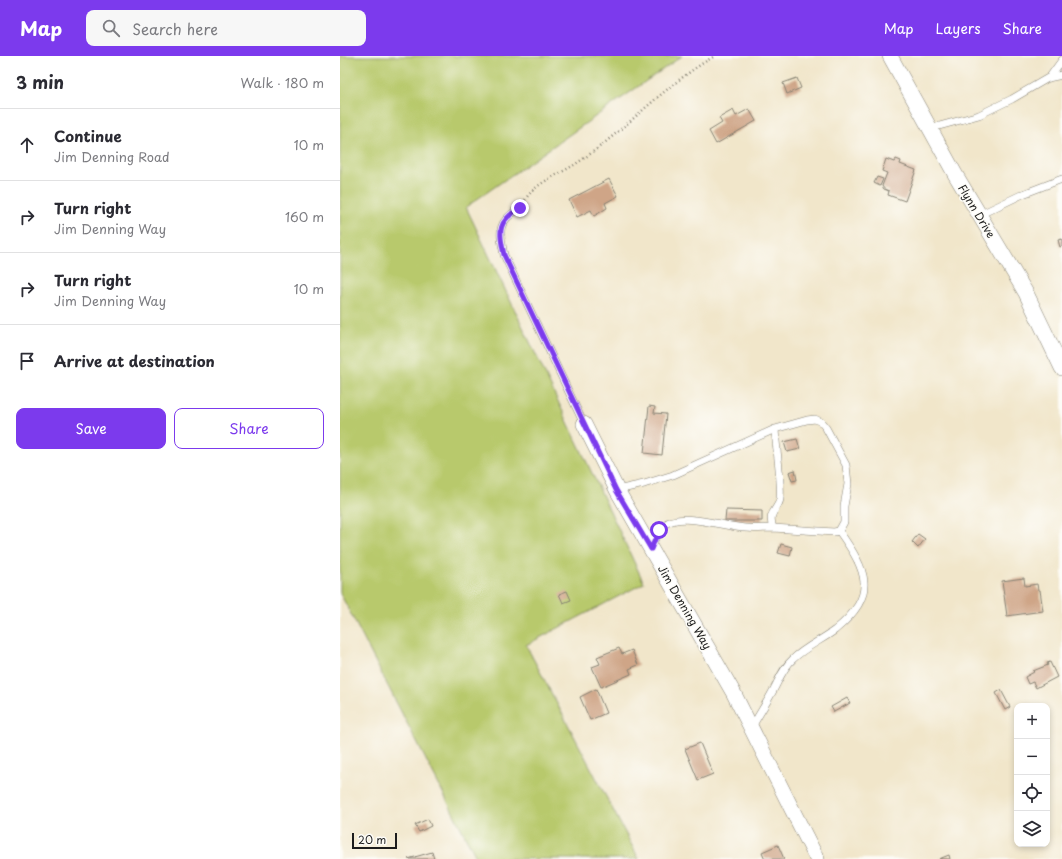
<!DOCTYPE html>
<html lang="en">
<head>
<meta charset="utf-8">
<style>
  body { margin:0; font-family:"Playpen Sans",sans-serif; background:#f7f7f7; color:#2b2b33 }
  .controls { position:absolute; right:12px; bottom:12px; display:grid; overflow:hidden; border-radius:8px; box-shadow:0 2px 6px #0003 }
  .controls button { width:36px; height:36px; display:grid; place-items:center; padding:0; border:0; border-bottom:1px solid #e1e1e2; background:#fff; color:#2b2b33; font:20px sans-serif }
  .scale { position:absolute; left:12px; bottom:10px; width:45px; box-sizing:border-box; padding-left:4px; border:2px solid #1c1c1c; border-top:0; font-size:11px; line-height:14px; white-space:nowrap; color:#1c1c1c; -webkit-text-stroke:3px #fdfcf7; paint-order:stroke }
  .stop { position:absolute; width:12px; height:12px; margin:-9px; border:3px solid #7c3aed; border-radius:50%; background:#fff }
  .stop.end { background:#7c3aed; border-color:#fff; box-shadow:0 1px 4px #0008 }
  .list { margin:0; padding:0; list-style:none }
  h2 { display:flex; justify-content:space-between; align-items:center; height:52px; margin:0; padding:0 16px; font-size:17px }
  h2 small { font-size:13px; font-weight:400; color:#7c7c81 }
  .list li { display:grid; grid-template-columns:26px 1fr auto; gap:12px; align-items:center; box-sizing:border-box; height:72px; padding:0 16px; border-top:1px solid #e1e1e2 }
  .list b { display:block; font-size:15px; white-space:nowrap }
  .list p { margin:0; font-size:13px; white-space:nowrap; color:#7c7c81 }
  .list em { font-size:13px; font-style:normal; color:#7c7c81 }
  .actions { display:flex; gap:8px; padding:12px 16px }
  .actions a { flex:1; padding:9px 0; border:1px solid #7c3aed; border-radius:8px; text-align:center; font-size:14px; color:#7c3aed }
  .actions .main { background:#7c3aed; color:#fff }
  .icon { flex:none; width:22px; height:22px; fill:none; stroke:currentColor; stroke-width:2; stroke-linecap:round; stroke-linejoin:round }
  .map { position:relative; flex:none; width:722px; height:803px; overflow:hidden }
  header { display:flex; align-items:center; gap:24px; box-sizing:border-box; height:56px; padding:0 20px; background:#7c3aed; color:#fff }
  header strong { font-size:19px }
  nav { display:flex; gap:22px; margin-inline-start:auto; font-size:14px }
  .search { width:280px; height:36px; background:#f7f7f7; display:flex; align-items:center; gap:10px; box-sizing:border-box; padding:0 14px; border-radius:8px; color:#7c7c81; font-size:15px }
  main { display:flex }
  aside { flex:1; background:#fff }
  .map>svg:first-child { display:block }
  .green { fill:#b8c96c; stroke:#6a7244 }
  .building { fill:#cfa587 }
  .lines { fill:none; stroke-linecap:round; stroke-linejoin:round }
  .lane-casing { stroke:#868173; stroke-width:8 }
  .street-casing { stroke:#868173; stroke-width:16 }
  .path { stroke:#868173; stroke-width:2.5; stroke-dasharray:1 3; stroke-linecap:butt }
  .lane { stroke:#fff; stroke-width:7 }
  .street { stroke:#fff; stroke-width:15 }
  .route { stroke:#7c3aed; stroke-width:5 }
  .labels { text-anchor:middle; dominant-baseline:central; stroke-width:3; stroke-linejoin:round; paint-order:stroke }
  .street-label { font-size:11px; fill:#1c1c1c; stroke:#fdfcf7 }
</style>
</head>
<body>
<header>
<strong>Map</strong>
<div class="search"><svg class="icon" aria-label="search" viewBox="0 0 24 24"><circle cx="10" cy="10" r="6"/><path d="M15 15l6 6"/></svg>Search here</div>
<nav><a>Map</a><a>Layers</a><a>Share</a></nav>
</header>
<main>
<aside>
<h2>3 min<small>Walk · 180 m</small></h2>
<ul class="list">
<li><svg class="icon" aria-label="ahead" viewBox="0 0 24 24"><path d="M12 20V5M6 11l6-6 6 6"/></svg><div><b>Continue</b><p>Jim Denning Road</p></div><em>10 m</em></li>
<li><svg class="icon" aria-label="right" viewBox="0 0 24 24"><path d="M7 20v-9h11M14 6l5 5-5 5"/></svg><div><b>Turn right</b><p>Jim Denning Way</p></div><em>160 m</em></li>
<li><svg class="icon" aria-label="right" viewBox="0 0 24 24"><path d="M7 20v-9h11M14 6l5 5-5 5"/></svg><div><b>Turn right</b><p>Jim Denning Way</p></div><em>10 m</em></li>
<li><svg class="icon" aria-label="arrive" viewBox="0 0 24 24"><path d="M6 21V4h12l-3 4 3 4H6"/></svg><div><b>Arrive at destination</b></div></li>
</ul>
<div class="actions"><a class="main">Save</a><a>Share</a></div>
</aside>
<div class="map">
<svg width="722" height="803" viewBox="0 0 722 803">
  <rect width="100%" height="100%" fill="#fdfcf7"/>
  <filter id="ink" filterUnits="userSpaceOnUse"><feTurbulence type="fractalNoise" baseFrequency=".025" numOctaves="2"/><feDisplacementMap in="SourceGraphic" scale="8" xChannelSelector="R" yChannelSelector="G"/><feConvolveMatrix kernelMatrix="1 2 1 2 8 2 1 2 1" color-interpolation-filters="sRGB"/></filter>
  <filter id="wash" filterUnits="userSpaceOnUse"><feTurbulence type="fractalNoise" baseFrequency=".012" numOctaves="4" result="noise"/><feDisplacementMap in="SourceGraphic" scale="16" xChannelSelector="R" yChannelSelector="G"/><feGaussianBlur stdDeviation="0.9" result="paint"/><feColorMatrix in="noise" values="0 0 0 0 0 0 0 0 0 0 0 0 0 0 0 0 0 1.4 0 .05"/><feComposite in="paint" operator="in"/></filter>
  <g filter="url(#wash)">
    <rect width="100%" height="100%" fill="#f1e6ca"/>
    <path class="green" d="M 0,0 L 342,0 L 126,151 L 304,527 L 186,589 L 299,803 L 137,803 L 0,537 Z"/>
    <g id="blocks">
      <path class="building" d="M 457,22 L 461,32 L 447,38 L 443,27 Z
        M 409,53 L 416,65 L 376,88 L 369,75 L 382,67 L 379,62 L 393,54 L 396,60 Z
        M 546,103 L 554,106 L 556,103 L 561,105 L 560,108 L 576,114 L 565,145 L 548,139 L 549,135 L 544,133 L 542,130 L 547,117 L 542,115 Z
        M 537,121 L 543,123 L 540,130 L 534,127 Z
        M 269,123 L 278,140 L 265,147 L 267,152 L 254,160 L 251,154 L 237,161 L 229,144 Z
        M 722,183 L 722,190 L 720,191 L 718,184 Z
        M 309,350 L 315,351 L 314,357 L 326,358 L 322,399 L 304,397 Z
        M 457,383 L 460,393 L 447,396 L 444,386 Z
        M 455,414 L 457,424 L 452,425 L 449,416 Z
        M 386,454 L 422,455 L 422,465 L 385,465 Z
        M 578,478 L 585,483 L 578,492 L 572,486 Z
        M 441,488 L 452,491 L 450,500 L 438,497 Z
        M 684,522 L 685,530 L 697,528 L 698,534 L 700,534 L 703,555 L 667,560 L 662,525 Z
        M 227,535 L 231,544 L 223,547 L 219,538 Z
        M 279,592 L 282,598 L 292,594 L 298,609 L 289,613 L 291,618 L 261,631 L 252,611 L 260,608 L 257,601 Z
        M 710,606 L 717,621 L 696,632 L 693,626 L 688,628 L 685,621 L 694,616 L 693,615 L 708,609 L 707,607 Z
        M 256,633 L 266,657 L 250,664 L 240,641 Z
        M 661,634 L 670,651 L 665,654 L 656,637 Z
        M 507,642 L 510,647 L 494,656 L 491,651 Z
        M 360,687 L 373,718 L 358,724 L 345,693 Z
        M 88,763 L 91,770 L 79,776 L 75,769 Z
        M 438,789 L 444,803 L 425,803 L 422,796 Z
        M 92,796 L 94,803 L 68,803 Z
        M 609,799 L 610,803 L 599,803 Z"/>
    </g>
  </g>
  <g filter="url(#ink)">
    <use href="#blocks" fill-opacity="0" stroke="#868173" stroke-width="1"/>
    <g class="lines">
      <defs>
        <path id="lane" d="M 709,22 L 722,4
          M 592,72 L 639,59 L 672,43 L 708,22 L 722,19
          M 180,152 C 157,166 159,174 164,199 L 244,368
          M 639,159 L 683,138 L 722,123
          M 277,434 L 304,428 L 333,419 L 435,373 L 467,364 L 475,363 L 481,366 L 486,372 L 506,409 L 508,428 L 504,450 L 504,466 L 499,475 L 494,476 L 433,472 C 427,455 438,455 440,443 C 442,424 436,393 435,373
          M 311,493 C 314,485 317,474 324,469 C 342,455 384,471 405,472 C 414,473 424,472 433,472
          M 412,671 C 419,658 428,645 435,631 C 440,621 444,611 453,603 C 465,591 482,584 495,574 C 539,538 527,515 499,475"/>
        <path id="street" d="M 550,0 L 615,118 L 686,237 L 722,312
          M 244,368 L 277,434 L 393,636 L 477,803"/>
      </defs>
      <use href="#lane" class="lane-casing"/>
      <use href="#street" class="street-casing"/>
      <path class="path" d="M 185,144 C 195,127 218,119 234,109 C 284,77 323,29 375,0"/>
      <use href="#lane" class="lane"/>
      <use href="#street" class="street"/>
    </g>
  </g>
  <g class="lines" filter="url(#ink)">
    <path class="route" d="M 180,152 C 157,166 159,174 164,199 L 276,434 L 311,493 L 319,474"/>
  </g>
  <g class="labels">
    <g class="street-label">
      <text transform="translate(637 155) rotate(59)">Flynn Drive</text>
      <text transform="translate(345 551) rotate(60)">Jim Denning Way</text>
    </g>
  </g>
</svg>
<div class="controls">
<button>+</button>
<button>−</button>
<button><svg class="icon" aria-label="locate" viewBox="0 0 24 24"><circle cx="12" cy="12" r="6"/><path d="M12 2v4M12 18v4M2 12h4M18 12h4"/></svg></button>
<button><svg class="icon" aria-label="layers" viewBox="0 0 24 24"><path d="M12 4l9 5-9 5-9-5zM3 14l9 5 9-5"/></svg></button>
</div>
<div class="scale">20 m</div>
<div class="stop" style="left:319px;top:474px"></div>
<div class="stop end" style="left:180px;top:152px"></div>
</div>
</main>
</body>
</html>
